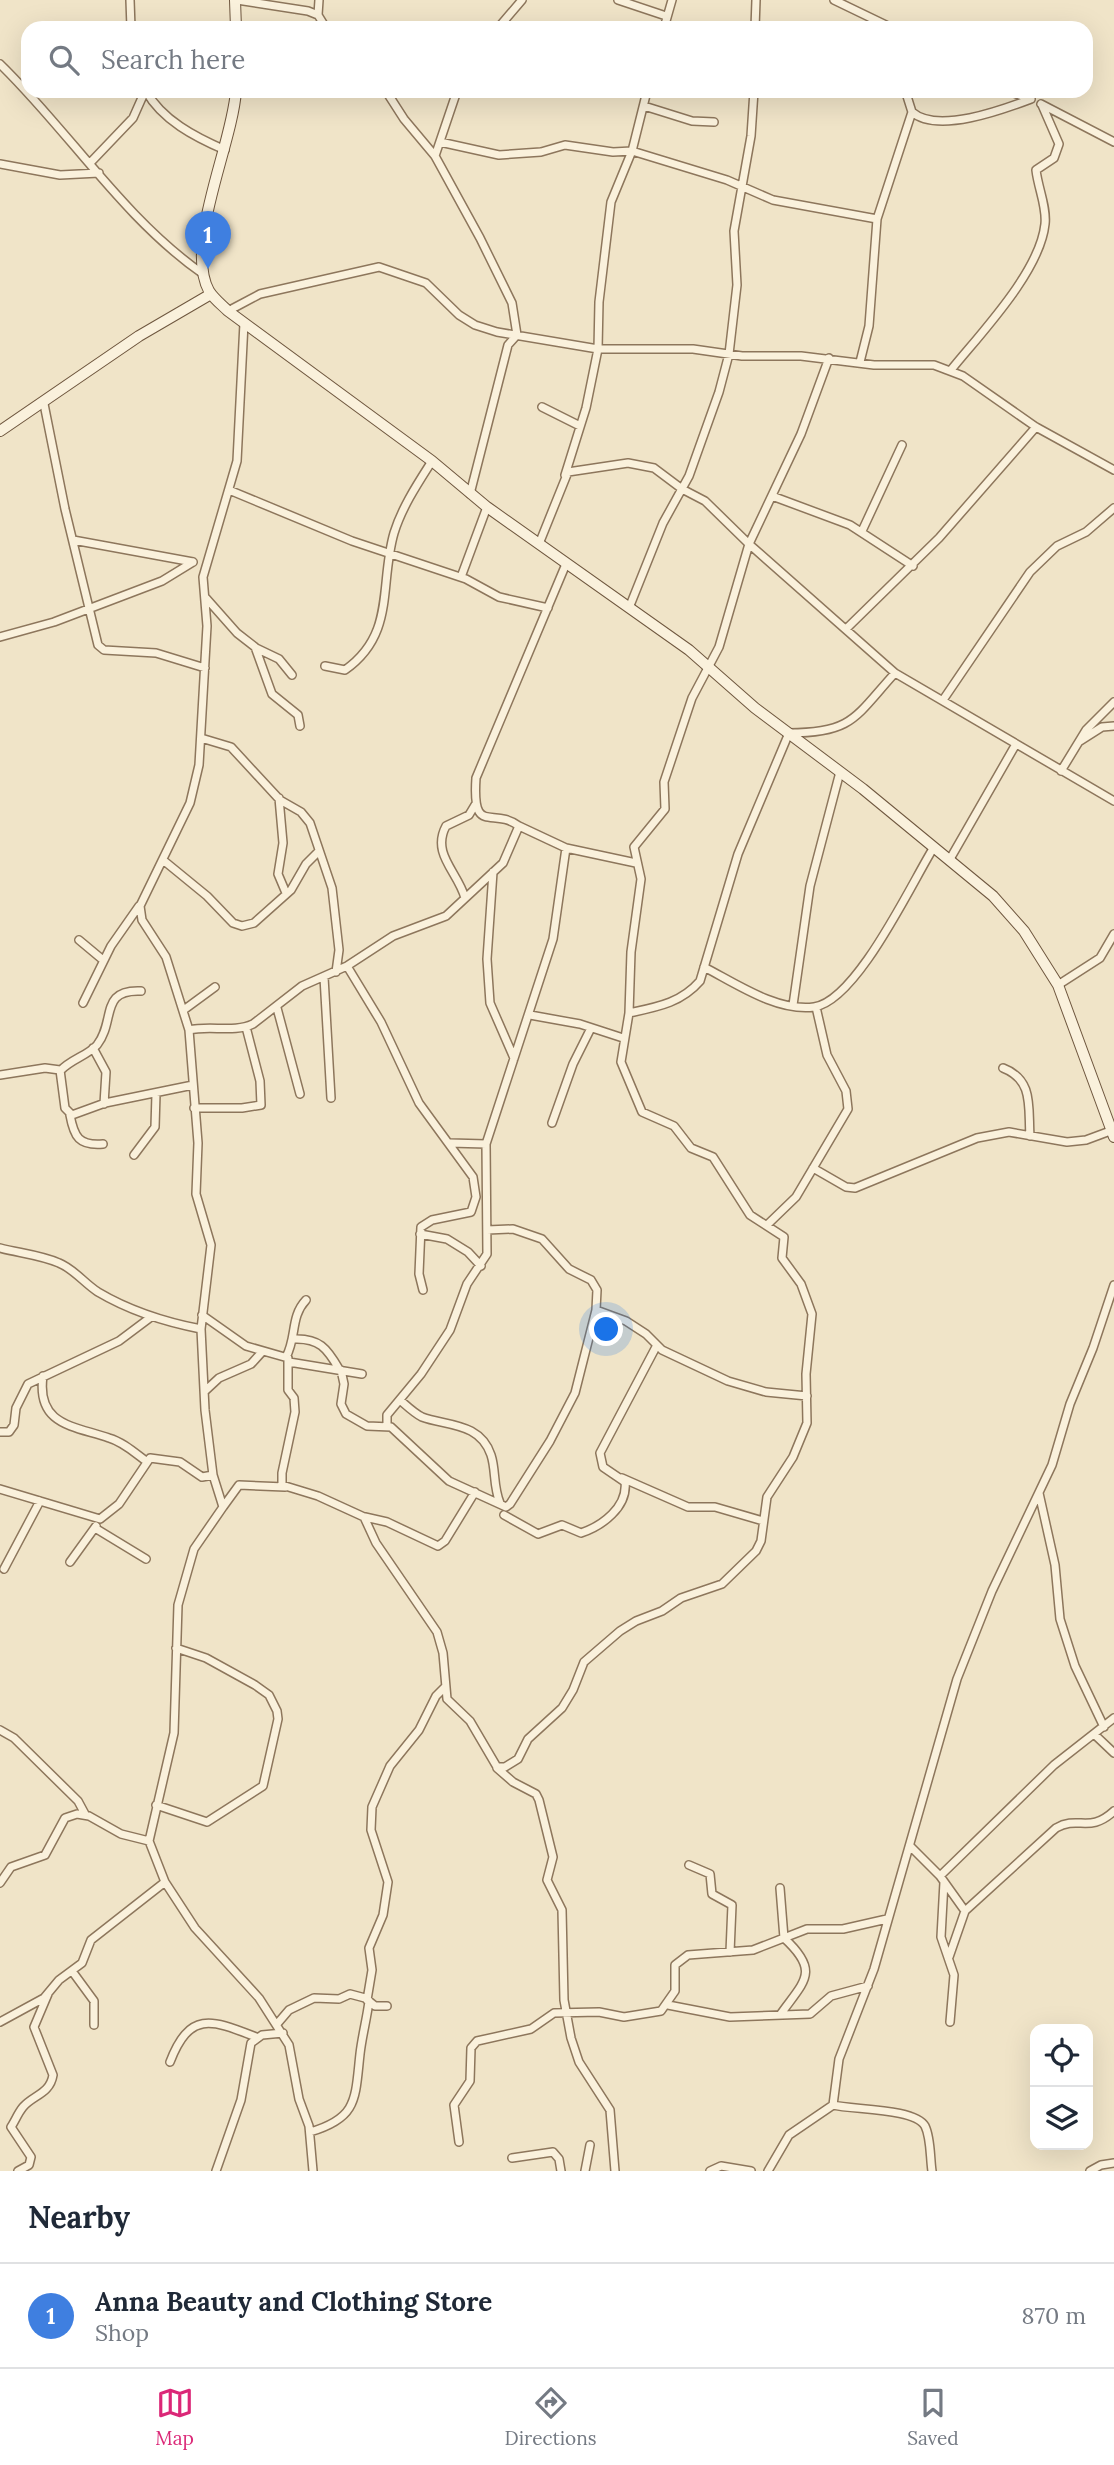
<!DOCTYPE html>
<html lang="en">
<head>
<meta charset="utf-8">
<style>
  body { margin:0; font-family:Lora,serif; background:#f6f6f7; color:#1f2937 }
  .controls { position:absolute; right:21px; bottom:21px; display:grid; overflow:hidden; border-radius:14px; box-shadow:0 7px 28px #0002 }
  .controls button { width:63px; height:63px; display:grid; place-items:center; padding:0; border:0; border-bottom:2px solid #e0e1e3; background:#fff; color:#1f2937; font:35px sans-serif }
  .you { position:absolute; left:607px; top:1330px; width:24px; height:24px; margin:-18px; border:5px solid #fff; border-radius:50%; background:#1a73e8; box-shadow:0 0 0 10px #1a73e833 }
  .badge { display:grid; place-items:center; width:46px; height:46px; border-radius:50%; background:#db2777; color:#fff; font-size:23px; font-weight:700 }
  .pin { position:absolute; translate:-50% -58px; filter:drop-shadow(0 2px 4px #0008) }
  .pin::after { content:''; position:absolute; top:37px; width:24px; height:21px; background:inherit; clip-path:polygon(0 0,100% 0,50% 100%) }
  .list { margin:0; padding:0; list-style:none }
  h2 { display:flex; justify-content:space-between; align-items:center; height:91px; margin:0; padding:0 28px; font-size:30px }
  h2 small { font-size:23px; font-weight:400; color:#747a83 }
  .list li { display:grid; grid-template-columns:46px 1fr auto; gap:21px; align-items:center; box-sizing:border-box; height:105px; padding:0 28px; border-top:2px solid #e0e1e3 }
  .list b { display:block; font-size:26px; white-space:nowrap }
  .list p { margin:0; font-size:23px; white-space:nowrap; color:#747a83 }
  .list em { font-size:23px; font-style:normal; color:#747a83 }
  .icon { flex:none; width:38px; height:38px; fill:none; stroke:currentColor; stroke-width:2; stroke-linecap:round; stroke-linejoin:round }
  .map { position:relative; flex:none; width:1114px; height:2171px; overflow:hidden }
  .search { position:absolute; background:#fff; box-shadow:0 7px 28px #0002; left:21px; right:21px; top:21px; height:77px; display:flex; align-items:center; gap:18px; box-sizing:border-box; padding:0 24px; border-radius:21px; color:#747a83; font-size:26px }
  .sheet { height:196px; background:#fff }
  nav { display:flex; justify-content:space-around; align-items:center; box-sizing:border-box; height:98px; border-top:2px solid #e0e1e3; background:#fff; font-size:19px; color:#747a83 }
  nav a { display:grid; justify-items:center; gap:4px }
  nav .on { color:#db2777 }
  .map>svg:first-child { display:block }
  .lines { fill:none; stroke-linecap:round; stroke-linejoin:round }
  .street-casing { stroke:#8d765c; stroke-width:10 }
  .secondary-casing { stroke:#6f573f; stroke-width:12 }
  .street { stroke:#faf1dc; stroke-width:7 }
  .secondary { stroke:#faf1dc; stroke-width:10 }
</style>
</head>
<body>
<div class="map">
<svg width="1114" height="2171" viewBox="0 0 1114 2171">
  <rect width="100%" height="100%" fill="#f0e4c8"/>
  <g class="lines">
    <defs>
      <path id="street" d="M 130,0 L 131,28
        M 237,0 L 308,11 L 318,15 L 326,28
        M 618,0 L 666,16
        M 834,0 L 892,28
        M 318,15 L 319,0
        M 498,28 L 522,0
        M 664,28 L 672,0
        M 755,28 L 756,0
        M 0,64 C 69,131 123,218 203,274
        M 146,91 C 162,120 195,137 225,150
        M 386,91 L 404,119 L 435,156 L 480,238 L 512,303 L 517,335 L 508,345 L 470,494
        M 884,91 L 908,92
        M 1008,91 L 1031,99
        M 906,93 L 912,112 C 937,134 1002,110 1031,99
        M 1041,104 L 1114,142
        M 644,106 L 692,121 L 714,122
        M 440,142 L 499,155 L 541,152 L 565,145 L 613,152 L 632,151 L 727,180 L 773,200 L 877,219
        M 435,156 L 457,91
        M 90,163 L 133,118 L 145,91
        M 0,164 L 60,175 L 99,173
        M 228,311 L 260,294 L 379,267 L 426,283 L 459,315 L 475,325 L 497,332 L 598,349 L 693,349 L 742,356 L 801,356 L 874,365 L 934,365 L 963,376 L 1036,427 L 1114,470
        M 244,323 L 237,461 L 203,577 L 207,626 L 199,765 L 190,803 L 140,906 L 142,920 L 166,957 L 189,1030 L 198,1143 L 196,1194 L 211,1245 L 201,1329 L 205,1410 L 213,1475 L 223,1507 L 194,1549 L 178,1605 L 174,1733 L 149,1841 L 165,1882 L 195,1928 L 259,1998 L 289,2045 L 299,2099 L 309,2126 L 313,2171
        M 860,362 L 869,326 L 877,219 L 912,112
        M 951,370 C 980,334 1040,272 1045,224 C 1047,207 1038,188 1036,170 L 1054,158 L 1059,144 L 1042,105
        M 44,404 L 65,509 L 98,645 L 104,650 L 156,653 L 205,668
        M 542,407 L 580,426
        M 565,475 L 586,408 L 598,349 L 599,302 L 611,202 L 632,151 L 647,91
        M 229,490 L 352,541 L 466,579 L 499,597 L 548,608
        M 772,496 L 850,525 L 913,566
        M 862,531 L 902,445
        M 73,540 L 193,562
        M 539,544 L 568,472 L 628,463 L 654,468 L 682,489 L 705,501 L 749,544 L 895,673 L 1114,801
        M 461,577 L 487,507
        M 206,598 L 237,633 L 255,647 L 272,694 L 298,715 L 300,726
        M 629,608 L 663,523 L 689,476 L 719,392 L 729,354 L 737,285 L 734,231 L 751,136 L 754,91
        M 846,629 L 939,538 L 1036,427
        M 0,637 L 54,622 L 162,581 L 193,562
        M 256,648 L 279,659 L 292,675
        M 325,666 L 345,670 C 396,634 379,585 394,533 C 402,507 418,483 432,461
        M 943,700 L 1030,572 L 1057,546 L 1086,532 L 1114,508
        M 201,738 L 231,747 L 280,800 L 301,812 L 310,823 L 332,888 L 339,950 L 336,972
        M 1080,741 L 1102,727 L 1114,726
        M 1061,771 L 1086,730 L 1114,702
        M 279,798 L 283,843 L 278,874 L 286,893
        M 519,826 L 566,848 L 636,863
        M 950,859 L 1016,744
        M 163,860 L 207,896 L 233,923 L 242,926 L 254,923 L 291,890 L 306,864 L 319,851
        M 493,872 L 487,959 L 490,1003 L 514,1058
        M 465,898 C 458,872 431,854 446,826 L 469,815 L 475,805
        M 79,940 L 103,960
        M 347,966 L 381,1022 L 419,1103 L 473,1177 L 476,1197 L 471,1212 L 432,1220 L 421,1227 L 419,1274 L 423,1290
        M 704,967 C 735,983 777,1012 814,1007 C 857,1001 912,882 934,847
        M 324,977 L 331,1098
        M 1058,985 L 1100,958 L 1114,934
        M 83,1003 L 111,946 L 139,906
        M 793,1005 L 810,886 L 840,772
        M 277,1008 L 300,1094
        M 185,1009 L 215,987
        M 629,1013 C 657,1007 681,1003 700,981 L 738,854 L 789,733 C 853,733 855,717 895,673
        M 530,1015 L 580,1024 L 623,1038
        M 189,1030 C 210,1025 234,1033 253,1024 L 302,986 L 347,966 L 393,936 L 446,916 L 503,863 L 519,826 C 492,806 472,837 476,778 L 566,564
        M 93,1048 L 106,1072 L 104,1104
        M 1003,1068 C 1034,1080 1028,1107 1030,1136
        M 60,1071 C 71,1059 87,1056 97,1045 C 116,1021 99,989 141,991
        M 0,1075 L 45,1068 L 60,1070 L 65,1108 L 72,1115 L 105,1103 L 193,1085
        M 194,1108 L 242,1108 L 261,1105 L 260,1081 L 246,1027
        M 70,1115 C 74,1137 79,1146 103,1144
        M 552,1123 L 573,1064 L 591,1028
        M 450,1143 L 486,1144
        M 134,1155 L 155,1127 L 156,1094
        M 813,1168 L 846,1187 L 855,1188 L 977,1138 L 1009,1132 L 1067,1142 L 1086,1140 L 1113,1130
        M 767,1225 L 796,1197 L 848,1109 L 846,1091 L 827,1055 L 816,1007
        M 420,1234 L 447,1239 L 468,1252 L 481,1266
        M 0,1248 C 19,1253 41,1255 59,1263 C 74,1269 84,1283 98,1292 C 130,1311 165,1322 201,1329
        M 596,1310 L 626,1321 L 646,1334 L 662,1350 L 728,1381 L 766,1392 L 807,1396
        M 202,1315 L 246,1346 L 288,1358 L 288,1390 L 294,1398 L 295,1412 L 282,1473 L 282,1485 L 318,1496 L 364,1517 L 376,1543 L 437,1632 L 443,1653 L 447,1699 L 470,1721 L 497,1767 L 505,1767 L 518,1759 L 528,1739 L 562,1708 L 573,1690 L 584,1662 L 620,1631 L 636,1621 L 662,1611 L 681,1598 L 722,1584 L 756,1551 L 761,1541 L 767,1497 L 793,1457 L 807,1423 L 806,1374 L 812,1314 L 801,1284 L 782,1258 L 784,1237 L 750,1215 L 713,1157 L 691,1148 L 674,1126 L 642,1112 L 621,1062 L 629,1013 L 631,952 L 641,879 L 634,847 L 665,809 L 664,782 L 692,698 L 719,647 L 749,544 L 801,434 L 829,358
        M 294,1339 C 319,1338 327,1348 339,1369
        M 286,1357 C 297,1337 290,1317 306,1300
        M 289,1362 L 362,1374
        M 341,1370 L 344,1384 L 341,1404 L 346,1414 L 367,1426 L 391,1427 L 449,1481 L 506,1507 L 510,1504 L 550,1441 L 575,1393 L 596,1310 L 597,1290 L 591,1280 L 569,1269 L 542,1239 L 513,1229 L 487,1230
        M 43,1376 C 36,1426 75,1426 109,1438 C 123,1442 135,1453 146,1461
        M 205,1391 L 219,1378 L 251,1364 L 262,1352
        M 400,1400 C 407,1406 414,1413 422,1417 C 446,1426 480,1422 491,1455 C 496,1470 493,1486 500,1503
        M 387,1425 L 387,1415 L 421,1374 L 450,1330 L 467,1284 L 487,1254 L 486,1144 L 553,939 L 566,848
        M 0,1432 L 9,1432 L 14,1425 L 16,1408 L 28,1384 L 119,1341 L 151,1317
        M 622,1478 L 688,1507 L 715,1507 L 763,1521
        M 0,1489 L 100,1519 L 119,1504 L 150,1458 L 180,1462 L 202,1477 L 213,1475
        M 1039,1493 L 1055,1565 L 1060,1619 L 1075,1666 L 1104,1727
        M 223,1507 L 239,1485 L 285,1487
        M 504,1515 L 538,1534 L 562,1525 L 581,1533 C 602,1526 628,1507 625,1482 L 603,1467 L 600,1453 L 657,1345
        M 365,1517 L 387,1522 L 438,1546 L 445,1541 L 475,1492
        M 95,1528 L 146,1559
        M 70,1562 L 96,1526
        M 4,1569 L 40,1501
        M 0,1730 L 14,1738 L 78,1801 L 85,1814
        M 1094,1734 L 1114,1753
        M 497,1768 L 513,1782 L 536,1794 L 539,1800 L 553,1857 L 547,1880 L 562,1910 L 564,2000 L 571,2038 L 579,2062 L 610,2110 L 615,2171
        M 156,1805 L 207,1822 L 263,1786 L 278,1719 L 277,1711 L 269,1695 L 255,1685 L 206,1658 L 176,1648
        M 911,1847 L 940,1876 L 965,1911 L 949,1957
        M 689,1865 L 710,1874 L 712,1894 L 732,1905 L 730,1952
        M 940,1876 L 1054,1765 L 1114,1718
        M 944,1882 L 941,1937 L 954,1975 L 950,2022
        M 0,1883 L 11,1867 L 45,1855 L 65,1818 L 77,1814 L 89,1816 L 121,1834 L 149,1841
        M 780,1888 L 784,1938 C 821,1972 804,1981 780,2015
        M 965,1911 L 1056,1828 C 1079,1815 1089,1834 1114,1811
        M 72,1971 L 94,2001 L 94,2025
        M 367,2000 L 372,1970 L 369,1948 L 383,1915 L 388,1882 L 371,1830 L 372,1807 L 390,1766 L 419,1730 L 436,1696 L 444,1688
        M 668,2005 L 730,2017 L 810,2014 L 831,1996 L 868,1986
        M 0,2022 L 44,1998 L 59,1980 L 82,1963 L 91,1940 L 165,1882
        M 277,2024 L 289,2010 L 314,1998 L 339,1999 L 350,1994 L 365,1998 L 375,2006 L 387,2006
        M 170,2062 C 190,2010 212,2020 256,2037
        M 833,2105 C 853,2110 915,2108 925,2126 C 931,2138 930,2158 932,2171
        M 310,2132 C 358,2118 355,2099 360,2054 C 362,2036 367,2018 369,2001
        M 459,2142 L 454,2105 L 470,2081 L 471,2048 L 477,2041 L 531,2029 L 554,2013 L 599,2012 L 624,2017 L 661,2011 L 675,1991 L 675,1965 L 688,1955 L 753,1950 L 807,1929 L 843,1929 L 887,1919
        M 512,2158 L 553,2152 L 559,2159 L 561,2171
        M 18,2171 L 29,2165 L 31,2157 L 11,2127 C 15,2121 18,2113 23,2107 C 33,2095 50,2094 53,2075 L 34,2027 L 48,1994
        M 216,2171 L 241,2100 L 251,2043 L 262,2035 L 283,2033
        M 585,2171 L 590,2145
        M 710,2171 L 721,2166 L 751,2171
        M 768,2171 L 789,2135 L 833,2105 L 839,2059 L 874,1969 L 957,1679 L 992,1591 L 1052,1465 L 1070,1404 L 1093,1348 L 1114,1285
        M 1090,2171 L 1101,2165 L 1114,2163"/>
      <path id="secondary" d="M 235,0 L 236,28
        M 236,91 C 232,146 184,245 209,291 C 214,299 222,305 228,311 L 432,461 L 487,507 L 689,650 L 755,708 L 863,789 L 993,896 L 1024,931 L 1058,985 L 1114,1137
        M 0,431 L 139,336 L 211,294"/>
    </defs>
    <use href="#street" class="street-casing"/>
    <use href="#secondary" class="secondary-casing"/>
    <use href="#street" class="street"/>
    <use href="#secondary" class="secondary"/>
  </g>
</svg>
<div class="controls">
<button><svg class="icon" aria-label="locate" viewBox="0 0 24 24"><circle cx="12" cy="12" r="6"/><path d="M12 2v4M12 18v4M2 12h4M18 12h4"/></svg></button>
<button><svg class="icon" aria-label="layers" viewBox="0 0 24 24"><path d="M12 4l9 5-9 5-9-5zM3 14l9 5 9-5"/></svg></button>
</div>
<div class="you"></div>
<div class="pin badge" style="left:208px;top:269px;background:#3f7fe0">1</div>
<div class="search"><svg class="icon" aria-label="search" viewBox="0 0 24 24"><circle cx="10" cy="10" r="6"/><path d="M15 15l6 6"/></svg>Search here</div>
</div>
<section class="sheet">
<h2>Nearby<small></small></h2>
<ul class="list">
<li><span class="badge" style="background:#3f7fe0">1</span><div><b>Anna Beauty and Clothing Store</b><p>Shop</p></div><em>870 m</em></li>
</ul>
</section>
<nav>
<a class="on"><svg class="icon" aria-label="map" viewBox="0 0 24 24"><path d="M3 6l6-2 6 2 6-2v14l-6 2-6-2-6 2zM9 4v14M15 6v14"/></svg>Map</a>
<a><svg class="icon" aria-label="directions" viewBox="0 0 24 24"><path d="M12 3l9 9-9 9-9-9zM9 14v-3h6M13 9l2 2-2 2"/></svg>Directions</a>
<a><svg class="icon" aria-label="saved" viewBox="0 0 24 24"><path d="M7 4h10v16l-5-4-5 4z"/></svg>Saved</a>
</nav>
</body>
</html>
